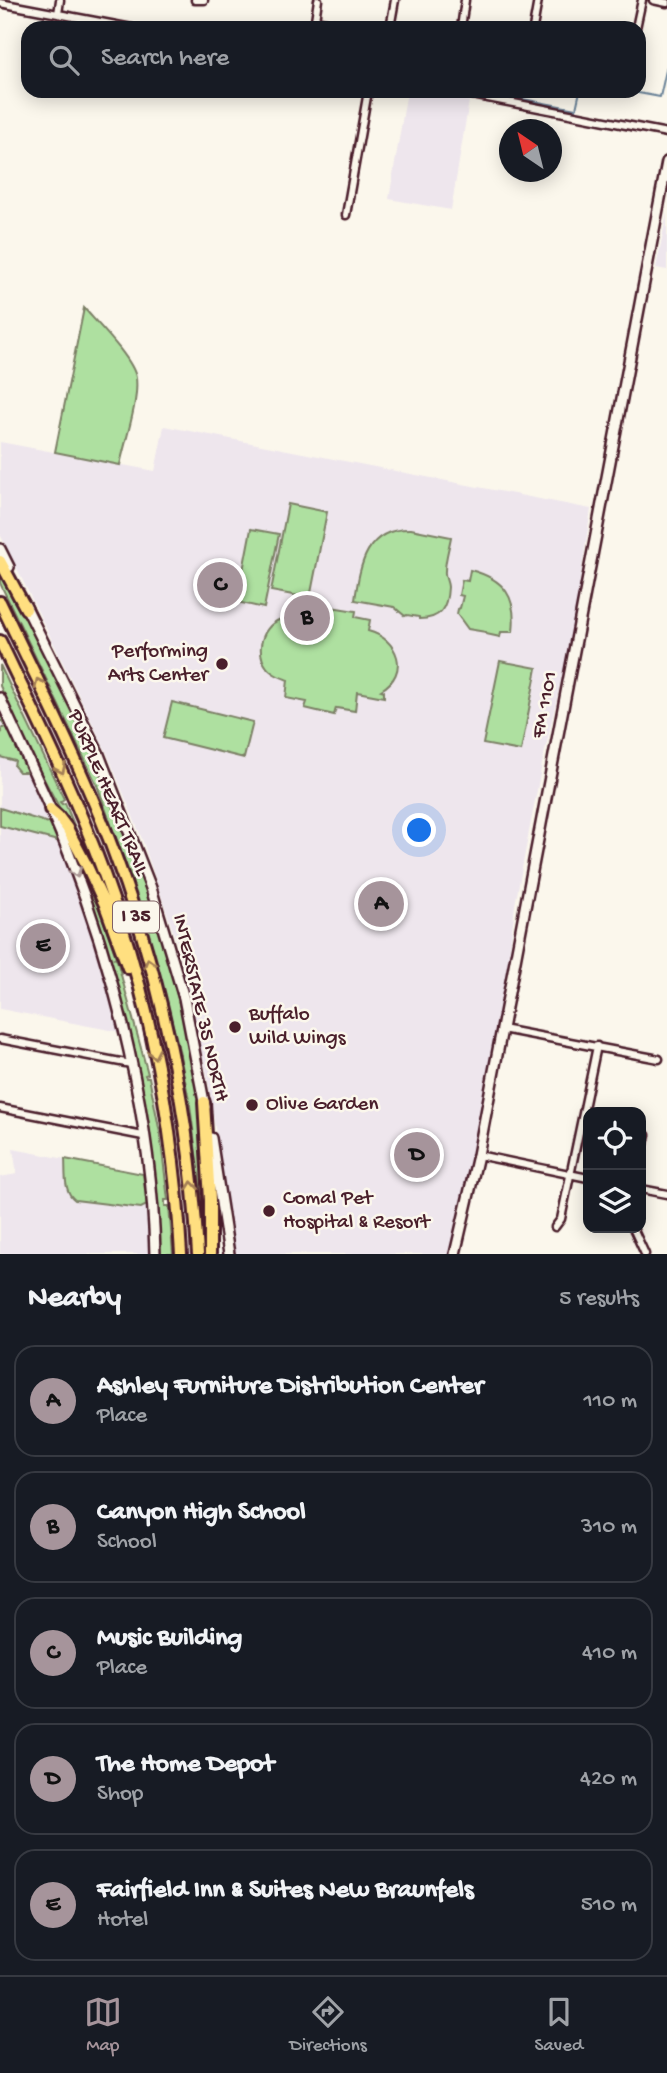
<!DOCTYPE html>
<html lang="en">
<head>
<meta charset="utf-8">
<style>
  body { margin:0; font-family:"Gochi Hand",sans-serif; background:#242831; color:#f1f3f6 }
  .controls { position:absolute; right:21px; bottom:21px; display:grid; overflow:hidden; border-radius:14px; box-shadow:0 4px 18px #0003 }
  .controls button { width:63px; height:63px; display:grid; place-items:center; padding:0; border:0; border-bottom:2px solid #363941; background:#171b24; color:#f1f3f6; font:35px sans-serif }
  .compass { position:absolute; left:499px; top:119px; width:63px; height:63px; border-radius:50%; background:#171b24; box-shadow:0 4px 18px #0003; rotate:325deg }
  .you { position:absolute; left:420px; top:831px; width:24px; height:24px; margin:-18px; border:5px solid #fff; border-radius:50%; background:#1a73e8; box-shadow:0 0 0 10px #1a73e833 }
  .badge { display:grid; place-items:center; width:46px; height:46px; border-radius:50%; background:#a6949b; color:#111; font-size:23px; font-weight:700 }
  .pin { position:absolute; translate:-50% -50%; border:4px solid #fff; box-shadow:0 2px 7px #0006 }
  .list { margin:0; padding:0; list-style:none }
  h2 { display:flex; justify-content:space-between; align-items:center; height:91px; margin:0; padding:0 28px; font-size:30px }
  h2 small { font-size:23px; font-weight:400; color:#9ea1a6 }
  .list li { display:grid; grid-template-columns:46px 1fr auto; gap:21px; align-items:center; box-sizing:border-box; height:112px; margin:0 14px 14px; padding:0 14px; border:2px solid #363941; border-radius:21px }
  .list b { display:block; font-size:26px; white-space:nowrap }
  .list p { margin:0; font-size:23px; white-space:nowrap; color:#9ea1a6 }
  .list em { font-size:23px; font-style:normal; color:#9ea1a6 }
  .icon { flex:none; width:38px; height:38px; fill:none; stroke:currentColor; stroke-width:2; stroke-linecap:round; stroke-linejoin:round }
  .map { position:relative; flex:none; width:667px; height:1254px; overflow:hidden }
  .search { position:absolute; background:#171b24; box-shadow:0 4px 18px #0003; left:21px; right:21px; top:21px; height:77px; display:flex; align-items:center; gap:18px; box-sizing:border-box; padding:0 24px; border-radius:21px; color:#9ea1a6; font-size:26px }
  .sheet { height:721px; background:#171b24 }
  nav { display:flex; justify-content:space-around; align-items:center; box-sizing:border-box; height:98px; border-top:2px solid #363941; background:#171b24; font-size:19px; color:#9ea1a6 }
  nav a { display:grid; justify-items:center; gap:4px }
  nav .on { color:#a6949b }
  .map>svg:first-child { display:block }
  .built { fill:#eee6ed }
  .green { fill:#aee0a0; stroke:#7c8066; stroke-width:2 }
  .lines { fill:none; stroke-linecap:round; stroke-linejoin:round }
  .stream { stroke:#6b8399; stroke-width:2 }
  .street-casing { stroke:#4a1f2b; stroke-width:11 }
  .secondary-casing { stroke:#4a1f2b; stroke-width:14 }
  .highway-casing { stroke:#4a1f2b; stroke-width:16 }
  .street { stroke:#fbf7ec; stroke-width:6 }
  .secondary { stroke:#fbf7ec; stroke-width:9 }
  .highway { stroke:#ffdf80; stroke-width:10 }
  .oneway { stroke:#a47f56 }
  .oneway2 { stroke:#ab9695 }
  .poi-dot { fill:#4a1f2b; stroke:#fbf7ec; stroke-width:2.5 }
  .labels { text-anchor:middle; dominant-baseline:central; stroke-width:5; stroke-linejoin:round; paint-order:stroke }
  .shield { fill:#fbf7ec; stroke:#7f6065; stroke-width:2 }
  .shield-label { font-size:19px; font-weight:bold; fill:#4a1f2b }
  .poi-label { font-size:21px; fill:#4a1f2b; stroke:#fbf7ec; text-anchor:start }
  .street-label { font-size:21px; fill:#4a1f2b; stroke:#fbf7ec }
</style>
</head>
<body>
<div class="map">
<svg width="667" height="1254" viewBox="0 0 667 1254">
  <rect width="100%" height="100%" fill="#fbf7ec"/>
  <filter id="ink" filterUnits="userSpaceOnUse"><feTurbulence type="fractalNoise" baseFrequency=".0143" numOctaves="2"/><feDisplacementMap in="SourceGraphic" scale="14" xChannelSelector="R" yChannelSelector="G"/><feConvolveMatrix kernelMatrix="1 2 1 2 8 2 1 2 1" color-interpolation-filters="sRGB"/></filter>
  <g filter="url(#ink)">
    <path class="built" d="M 407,91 L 418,91 L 469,101 L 451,210 L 389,199 Z
      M 667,213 L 667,270 L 656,268 Z
      M 164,426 L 591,509 L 573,628 L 542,764 L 515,905 L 505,991 L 467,1183 L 450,1254 L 234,1254 L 208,1080 L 178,946 L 142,839 L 107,753 L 0,534 L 0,442 L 155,471 Z
      M 0,707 L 53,828 L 76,886 L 98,949 L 120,1032 L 0,1009 Z
      M 13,1149 L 144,1174 L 151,1254 L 0,1254 L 0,1177 L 17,1174 Z"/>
    <path class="green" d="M 84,308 C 97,323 134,360 136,378 C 139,401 125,441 120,465 L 55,452 Z
      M 288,504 L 327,512 L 310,598 L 271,591 Z
      M 251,529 L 279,534 L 264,608 L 237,602 Z
      M 411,529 L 451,537 C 449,548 445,560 445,571 C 444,576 448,582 448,587 C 447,608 441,619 419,619 L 419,617 L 407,615 L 405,616 L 394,607 L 355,600 C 360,564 366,528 411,529 Z
      M 0,569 C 36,640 76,710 106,784 C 148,886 183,995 199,1105 C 203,1137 205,1169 207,1201 L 202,1201 L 190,1105 L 177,1041 L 144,918 L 97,785 L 0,583 Z
      M 470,570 C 505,579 517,597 513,632 L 501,632 L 500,637 L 486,634 L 486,632 L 468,629 L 457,614 L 458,609 L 460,608 L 463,596 L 459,595 L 462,580 L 468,581 Z
      M 319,605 L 356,611 L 355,617 L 370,620 L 368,631 C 399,639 410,673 381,690 L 384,691 L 384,697 L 357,692 L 355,711 L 336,708 L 334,715 L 305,708 L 307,702 L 286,698 L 288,680 C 283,678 277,676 273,673 C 253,659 259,627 281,619 C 288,617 296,618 303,619 L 305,607 L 318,610 Z
      M 500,661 L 537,668 L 521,751 L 483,744 Z
      M 0,665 L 64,799 L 60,802 L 62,804 L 65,803 L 90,864 L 40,772 L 0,686 Z
      M 172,702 L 253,722 L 244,758 L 163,738 Z
      M 0,709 L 26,764 L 25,766 L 28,768 L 26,772 L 19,772 L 14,766 L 15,761 L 0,757 L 0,734 L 2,732 L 0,729 L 6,727 L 2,721 L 0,721 Z
      M 0,808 L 52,824 L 58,841 L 0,826 Z
      M 74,849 L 95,896 L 116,957 L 114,958 L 117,960 L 148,1074 L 145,1075 L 146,1077 L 149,1077 L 160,1133 L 168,1200 L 165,1200 L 165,1206 L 169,1206 L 173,1254 L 160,1254 C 160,1217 154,1180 149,1143 C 134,1041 109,946 72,850 Z
      M 65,1159 L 143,1174 L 147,1205 L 141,1208 L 75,1200 C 63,1191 66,1173 65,1159 Z"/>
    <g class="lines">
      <path class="stream" d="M 615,91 L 625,95 L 633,92 L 660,97 L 667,66
        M 512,97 L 576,109 L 580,91"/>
      <defs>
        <path id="street" d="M 195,0 L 204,0
          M 318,0 L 315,20 L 356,28
          M 653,0 L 667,3
          M 0,3 L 132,28
          M 58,14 L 60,0
          M 390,28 L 395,0
          M 461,28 L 465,0
          M 533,28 L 538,0
          M 636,28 L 642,0
          M 452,91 L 667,133
          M 346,215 L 368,91
          M 502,1029 L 659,1059
          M 0,1039 L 131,1064
          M 0,1108 L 143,1136
          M 478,1155 L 588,1178
          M 641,1157 L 646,1135
          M 641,1189 L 667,1194
          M 555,1227 L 561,1219 L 597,1046
          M 633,1228 L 645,1254"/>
        <path id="secondary" d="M 0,549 L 9,567
          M 25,605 L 98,752 L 151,888 L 184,998 L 205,1107
          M 0,698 C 23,750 49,801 69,854 C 117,978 152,1120 155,1254
          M 211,1138 L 229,1254
          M 455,1254 L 478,1155 L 667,162"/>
        <path id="highway" d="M 0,561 L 26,609
          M 0,602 C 38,681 77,758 109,839 C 160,971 190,1113 198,1254
          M 0,641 C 37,718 75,794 104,874 C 149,995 174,1125 181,1254
          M 50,809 L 58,816 L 67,828 L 86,864 L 105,905 L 128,968
          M 204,1102 L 210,1200 L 210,1254"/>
      </defs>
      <use href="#street" class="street-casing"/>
      <use href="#secondary" class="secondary-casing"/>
      <use href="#highway" class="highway-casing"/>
      <use href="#street" class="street"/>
      <use href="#secondary" class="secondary"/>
      <use href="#highway" class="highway"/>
    </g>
    <defs><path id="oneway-chevron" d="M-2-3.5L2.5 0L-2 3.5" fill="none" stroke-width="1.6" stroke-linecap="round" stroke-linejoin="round" transform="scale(1.75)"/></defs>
    <g class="oneway">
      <use href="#oneway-chevron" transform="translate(39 683) rotate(-116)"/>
      <use href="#oneway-chevron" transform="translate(61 769) rotate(65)"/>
      <use href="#oneway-chevron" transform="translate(149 963) rotate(-106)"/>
      <use href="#oneway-chevron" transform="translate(154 1054) rotate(79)"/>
      <use href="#oneway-chevron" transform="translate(192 1186) rotate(-96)"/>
    </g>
    <use class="oneway2" href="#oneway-chevron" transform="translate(76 873) rotate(70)"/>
  </g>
  <g class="poi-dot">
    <circle cx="222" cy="664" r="7"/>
    <circle cx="235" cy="1027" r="7"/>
    <circle cx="252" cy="1105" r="7"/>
    <circle cx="269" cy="1211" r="7"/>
  </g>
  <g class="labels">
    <rect class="shield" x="113" y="901.5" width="46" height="31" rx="5"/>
    <g class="shield-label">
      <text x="136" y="917">I 35</text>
    </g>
    <g class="poi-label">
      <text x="208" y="652" text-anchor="end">Performing<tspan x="208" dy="24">Arts Center</tspan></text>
      <text x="249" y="1015">Buffalo<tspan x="249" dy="24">Wild Wings</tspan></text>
      <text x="266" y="1105">Olive Garden</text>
      <text x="283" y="1199">Comal Pet<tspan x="283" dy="24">Hospital &amp; Resort</tspan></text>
    </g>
    <g class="street-label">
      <text transform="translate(546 705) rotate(-79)">FM 1101</text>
      <text transform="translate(107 793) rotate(67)">PURPLE HEART TRAIL</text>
      <text transform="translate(199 1008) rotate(77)">INTERSTATE 35 NORTH</text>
    </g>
  </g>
</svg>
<div class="controls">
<button><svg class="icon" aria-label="locate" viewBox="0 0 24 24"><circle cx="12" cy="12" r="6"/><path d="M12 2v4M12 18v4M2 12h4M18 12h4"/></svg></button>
<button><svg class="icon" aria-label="layers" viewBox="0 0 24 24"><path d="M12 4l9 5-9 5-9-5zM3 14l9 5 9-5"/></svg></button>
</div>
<svg class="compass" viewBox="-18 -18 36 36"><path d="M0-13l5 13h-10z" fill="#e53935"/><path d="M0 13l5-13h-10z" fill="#9ea1a6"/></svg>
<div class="you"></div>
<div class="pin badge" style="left:381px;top:904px">A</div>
<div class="pin badge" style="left:307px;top:618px">B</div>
<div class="pin badge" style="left:220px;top:585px">C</div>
<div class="pin badge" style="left:417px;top:1155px">D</div>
<div class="pin badge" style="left:43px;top:946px">E</div>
<div class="search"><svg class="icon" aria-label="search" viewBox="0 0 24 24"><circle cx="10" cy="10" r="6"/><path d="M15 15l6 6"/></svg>Search here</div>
</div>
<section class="sheet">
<h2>Nearby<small>5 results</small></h2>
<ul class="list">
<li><span class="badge">A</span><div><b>Ashley Furniture Distribution Center</b><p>Place</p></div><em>110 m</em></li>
<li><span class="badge">B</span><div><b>Canyon High School</b><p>School</p></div><em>310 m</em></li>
<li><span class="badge">C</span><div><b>Music Building</b><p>Place</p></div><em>410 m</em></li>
<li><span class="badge">D</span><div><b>The Home Depot</b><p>Shop</p></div><em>420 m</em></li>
<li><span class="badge">E</span><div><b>Fairfield Inn &amp; Suites New Braunfels</b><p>Hotel</p></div><em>510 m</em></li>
</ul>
</section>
<nav>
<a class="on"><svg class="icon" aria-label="map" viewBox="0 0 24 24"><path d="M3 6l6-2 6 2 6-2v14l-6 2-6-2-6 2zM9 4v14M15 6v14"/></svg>Map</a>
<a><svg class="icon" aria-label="directions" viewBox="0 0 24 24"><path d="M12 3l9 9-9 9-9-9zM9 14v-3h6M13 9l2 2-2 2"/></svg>Directions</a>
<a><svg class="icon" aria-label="saved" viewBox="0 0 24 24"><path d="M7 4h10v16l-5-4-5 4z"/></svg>Saved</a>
</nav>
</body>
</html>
